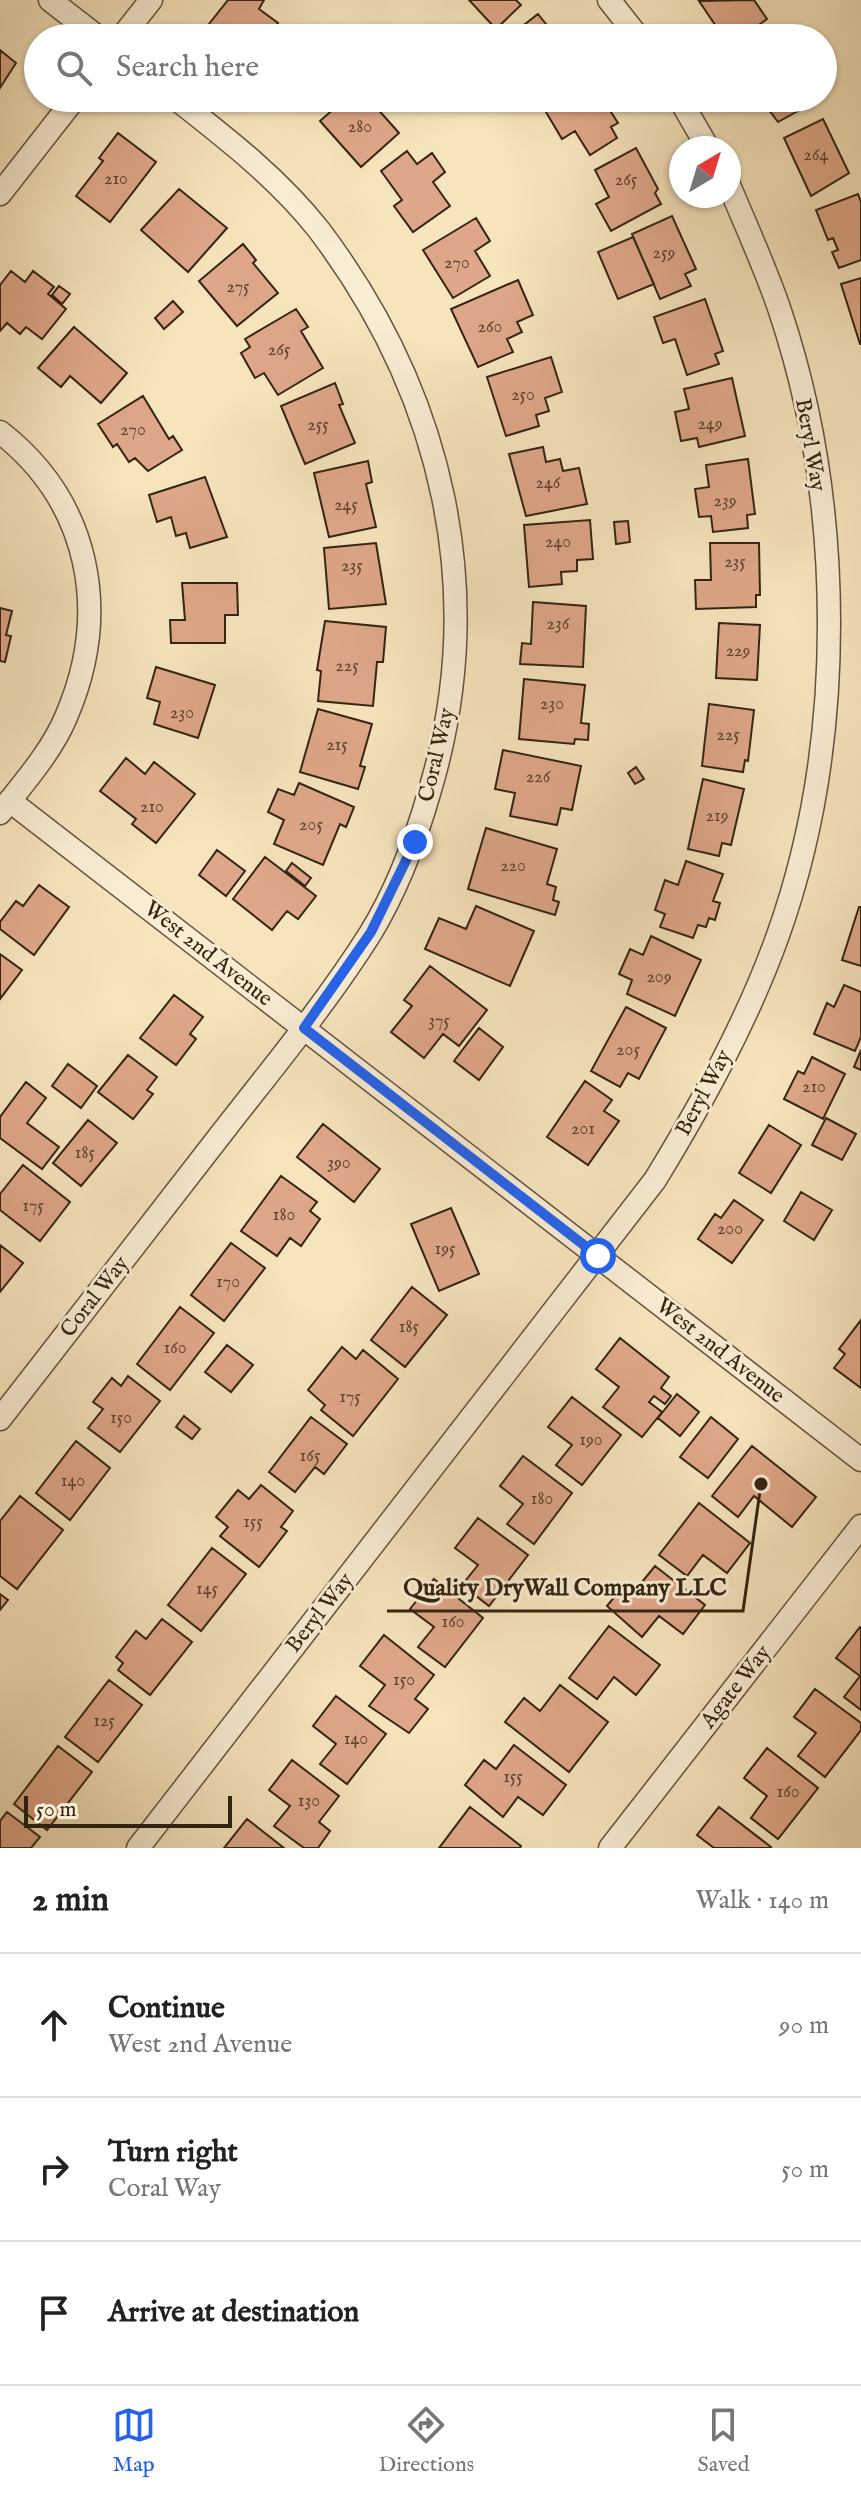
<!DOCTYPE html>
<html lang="en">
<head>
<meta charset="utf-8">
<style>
  body { margin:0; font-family:"IM FELL English",serif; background:#f6f6f6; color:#222 }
  .compass { position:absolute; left:669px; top:136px; width:72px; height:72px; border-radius:50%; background:#fff; box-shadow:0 2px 6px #0004; rotate:38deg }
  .scale { position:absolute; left:24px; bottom:20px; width:208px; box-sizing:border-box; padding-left:8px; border:4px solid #332411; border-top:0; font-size:22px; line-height:28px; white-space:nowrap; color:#332411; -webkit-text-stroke:6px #f9edd4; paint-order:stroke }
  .stop { position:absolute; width:24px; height:24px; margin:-18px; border:6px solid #2563eb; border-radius:50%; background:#fff }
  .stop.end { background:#2563eb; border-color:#fff; box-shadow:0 2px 8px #0008 }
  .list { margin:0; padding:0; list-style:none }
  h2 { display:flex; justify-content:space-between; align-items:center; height:104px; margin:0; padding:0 32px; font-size:34px }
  h2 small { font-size:26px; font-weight:400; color:#767676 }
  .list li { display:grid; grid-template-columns:52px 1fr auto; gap:24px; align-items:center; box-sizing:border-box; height:144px; padding:0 32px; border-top:2px solid #e0e0e0 }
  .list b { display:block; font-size:30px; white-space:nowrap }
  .list p { margin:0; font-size:26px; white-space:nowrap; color:#767676 }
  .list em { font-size:26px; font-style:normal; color:#767676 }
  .icon { flex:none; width:44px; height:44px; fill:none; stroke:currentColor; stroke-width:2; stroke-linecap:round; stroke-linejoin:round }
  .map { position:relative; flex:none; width:861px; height:1848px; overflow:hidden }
  .search { position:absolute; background:#fff; box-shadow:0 2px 6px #0004; left:24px; right:24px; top:24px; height:88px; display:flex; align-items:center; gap:20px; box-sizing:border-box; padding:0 28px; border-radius:44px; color:#767676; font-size:30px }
  .sheet { height:536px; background:#fff }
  nav { display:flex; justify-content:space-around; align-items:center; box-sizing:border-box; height:112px; border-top:2px solid #e0e0e0; background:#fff; font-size:22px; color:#767676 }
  nav a { display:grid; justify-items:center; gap:4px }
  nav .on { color:#2563eb }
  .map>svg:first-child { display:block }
  .building { fill:#dfa789; stroke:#332411; stroke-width:2 }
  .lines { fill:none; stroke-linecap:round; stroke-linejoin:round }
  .minor-casing { stroke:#64543c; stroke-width:25 }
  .minor { stroke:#f9edd4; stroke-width:22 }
  .route { stroke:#2563eb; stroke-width:10 }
  .labels { text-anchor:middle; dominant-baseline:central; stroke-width:6; stroke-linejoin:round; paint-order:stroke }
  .number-label { font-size:18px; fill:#5e452f }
  .street-label { font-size:22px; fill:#332411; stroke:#f9edd4 }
  .leader { fill:none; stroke:#332411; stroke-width:3 }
  .callout-dot { fill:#332411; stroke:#f9edd4; stroke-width:3 }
  .callout-label { font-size:24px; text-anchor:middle; font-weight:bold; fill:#332411; stroke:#f9edd4; stroke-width:6; stroke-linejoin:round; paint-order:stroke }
</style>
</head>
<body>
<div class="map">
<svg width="861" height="1848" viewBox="0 0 861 1848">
  <rect width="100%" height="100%" fill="#f6e4bd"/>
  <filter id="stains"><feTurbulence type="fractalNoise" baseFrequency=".0025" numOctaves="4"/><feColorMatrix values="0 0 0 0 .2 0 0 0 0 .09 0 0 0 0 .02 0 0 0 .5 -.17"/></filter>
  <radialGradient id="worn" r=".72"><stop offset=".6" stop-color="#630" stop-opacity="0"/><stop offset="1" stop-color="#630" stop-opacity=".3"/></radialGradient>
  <path class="building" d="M 228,0 L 264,0 L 259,9 L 278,23 L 267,38 L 227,38 L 209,24 Z
    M 469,0 L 516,0 L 521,5 L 496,29 Z
    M 754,0 L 767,19 L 760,24 L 767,35 L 763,38 L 724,38 L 699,1 Z
    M 538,14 L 557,38 L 507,38 Z
    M 0,50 L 16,63 L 0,88 Z
    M 295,98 L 314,98 L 305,107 Z
    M 346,98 L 368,98 L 399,133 L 361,167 L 320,121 Z
    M 553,98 L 602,98 L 618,123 L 611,127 L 617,138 L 590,155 L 575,131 L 562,139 L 543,107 Z
    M 760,98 L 801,98 L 805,107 L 778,122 Z
    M 823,119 L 849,173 L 811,196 L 784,138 Z
    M 118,133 L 156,162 L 110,222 L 76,196 L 103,161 L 99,158 Z
    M 636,148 L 658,189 L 655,193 L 661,204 L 611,231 L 596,204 L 609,197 L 595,170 Z
    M 407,151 L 417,164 L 432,153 L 445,172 L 433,182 L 450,206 L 413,232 L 394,206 L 402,200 L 381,171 Z
    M 179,189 L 227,228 L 188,272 L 141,230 Z
    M 858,194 L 861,202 L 861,260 L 839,268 L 832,252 L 838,250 L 833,238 L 828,240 L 816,210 Z
    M 672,216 L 696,269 L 685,274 L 691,286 L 660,299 L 632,234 Z
    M 476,218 L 490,241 L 475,251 L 490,276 L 453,298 L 423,250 Z
    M 633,237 L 654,284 L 618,299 L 598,252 Z
    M 243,244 L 256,260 L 253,263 L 278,293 L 237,326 L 199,281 Z
    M 11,271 L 25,282 L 33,271 L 54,287 L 48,294 L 66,309 L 42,339 L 26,327 L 20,334 L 7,323 L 0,331 L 0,285 Z
    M 861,278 L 861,344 L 860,344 L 841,284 Z
    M 518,280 L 533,315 L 517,322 L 522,332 L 507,339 L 513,352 L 478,367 L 451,309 Z
    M 59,286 L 70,294 L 62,304 L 52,295 Z
    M 705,299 L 723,351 L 715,354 L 719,364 L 687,375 L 675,339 L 663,343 L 654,317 Z
    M 173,301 L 183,312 L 164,329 L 155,318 Z
    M 296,309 L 308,327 L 301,331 L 323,368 L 278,395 L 264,373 L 255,378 L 241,353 L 250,347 L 245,339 Z
    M 74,327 L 127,373 L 101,403 L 70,376 L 61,387 L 38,368 Z
    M 551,357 L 562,392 L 545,398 L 549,411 L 536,415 L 539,426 L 506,436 L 487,377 Z
    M 732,378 L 745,436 L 699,447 L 697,438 L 681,441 L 675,412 L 689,409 L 684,389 Z
    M 335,383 L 343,404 L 339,405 L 355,443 L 305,464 L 281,406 Z
    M 143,396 L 169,439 L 173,436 L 182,450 L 148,471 L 135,458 L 129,462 L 117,444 L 113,447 L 98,424 Z
    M 543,447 L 546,462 L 560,459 L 563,471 L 579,468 L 587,504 L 526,516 L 509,454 Z
    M 748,459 L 755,514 L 747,515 L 748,528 L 713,532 L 711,516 L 699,517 L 695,489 L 709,487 L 706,465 Z
    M 368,461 L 372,482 L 366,484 L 376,527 L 329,537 L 314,473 Z
    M 205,477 L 227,537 L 190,548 L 186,533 L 176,536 L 171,517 L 157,522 L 149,495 Z
    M 590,520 L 593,559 L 577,560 L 577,571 L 561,572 L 562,584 L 529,587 L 524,525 Z
    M 628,521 L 630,542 L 616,544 L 614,522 Z
    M 376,543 L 386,604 L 329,609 L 324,548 Z
    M 710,543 L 759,543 L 760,595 L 756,595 L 756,607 L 696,609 L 695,580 L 711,580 Z
    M 182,583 L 237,583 L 238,615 L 225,615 L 225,643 L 171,643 L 170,620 L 185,620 Z
    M 533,602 L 586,606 L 583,667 L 520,664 L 522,643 L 531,644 Z
    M 0,608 L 12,611 L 6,635 L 11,636 L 5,662 L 0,661 Z
    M 325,621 L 386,627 L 383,662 L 377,662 L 373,706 L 318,701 L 321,671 L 317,670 Z
    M 719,623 L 760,625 L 757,680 L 716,678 Z
    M 156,667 L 215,685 L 198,738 L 154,724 L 160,702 L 147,698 Z
    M 524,679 L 585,685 L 581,723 L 589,724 L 588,740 L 575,739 L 574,744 L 519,739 Z
    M 709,704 L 754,710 L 748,761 L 745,760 L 743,772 L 702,766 Z
    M 318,709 L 372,724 L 360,766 L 365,767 L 358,789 L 300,772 Z
    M 503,750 L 581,766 L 572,810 L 561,808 L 557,825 L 510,816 L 515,793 L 495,789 Z
    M 126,758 L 145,774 L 154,762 L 195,794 L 156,843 L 132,824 L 136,819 L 100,791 Z
    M 636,767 L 644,779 L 635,784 L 628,773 Z
    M 703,779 L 744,789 L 731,845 L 722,843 L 719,856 L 688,849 Z
    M 299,783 L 354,807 L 346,827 L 340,824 L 323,865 L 274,844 L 284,820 L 268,812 L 278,789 L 294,795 Z
    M 486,828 L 557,849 L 547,884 L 556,887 L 553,900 L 559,902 L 555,915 L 468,889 Z
    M 217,850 L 245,871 L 226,896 L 199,875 Z
    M 265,857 L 316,896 L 298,919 L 287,911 L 272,930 L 233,899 Z
    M 686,861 L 723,874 L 713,901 L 720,903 L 715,920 L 709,918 L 706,927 L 698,925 L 693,938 L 660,927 L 665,914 L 655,910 L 665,880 L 678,885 Z
    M 292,863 L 311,878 L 305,886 L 286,871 Z
    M 39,885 L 69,907 L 34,955 L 0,929 L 0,922 L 16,901 L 23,906 Z
    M 476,906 L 534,931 L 510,986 L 425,949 L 439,918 L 466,929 Z
    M 859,907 L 861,907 L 861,966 L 842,960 Z
    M 651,936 L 701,960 L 675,1016 L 627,994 L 632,980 L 619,974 L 630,949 L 643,955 Z
    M 0,954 L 22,970 L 0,999 Z
    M 430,966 L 487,1010 L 459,1046 L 443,1034 L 424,1058 L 391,1032 L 412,1006 L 404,1000 Z
    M 844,985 L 861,992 L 861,1037 L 855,1051 L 814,1034 L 827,1003 L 834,1007 Z
    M 174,995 L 203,1017 L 190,1034 L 196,1039 L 176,1065 L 140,1038 Z
    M 626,1007 L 666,1028 L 639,1079 L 628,1073 L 620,1087 L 591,1071 Z
    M 479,1028 L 503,1047 L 479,1080 L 454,1061 Z
    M 861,1050 L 861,1070 L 854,1067 Z
    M 128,1055 L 157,1077 L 147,1090 L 153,1094 L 133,1119 L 98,1092 Z
    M 812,1057 L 845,1074 L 823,1119 L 784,1099 L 798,1071 L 804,1074 Z
    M 68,1064 L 97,1086 L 81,1108 L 52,1086 Z
    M 585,1081 L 612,1100 L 604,1111 L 619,1121 L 588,1165 L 547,1137 Z
    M 26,1082 L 46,1098 L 27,1123 L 59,1147 L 42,1169 L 0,1138 L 0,1117 Z
    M 826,1118 L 856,1134 L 842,1160 L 812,1145 Z
    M 88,1120 L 117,1143 L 81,1186 L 53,1163 Z
    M 323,1124 L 380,1169 L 354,1202 L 297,1157 Z
    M 769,1125 L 801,1145 L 771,1193 L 739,1173 Z
    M 23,1165 L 70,1202 L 40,1241 L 0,1210 L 0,1194 Z
    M 281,1176 L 317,1202 L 310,1211 L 320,1219 L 301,1246 L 290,1238 L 277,1256 L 241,1231 Z
    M 801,1192 L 832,1210 L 814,1240 L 784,1221 Z
    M 734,1200 L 763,1220 L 732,1263 L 698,1239 L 715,1214 L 721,1218 Z
    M 451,1208 L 479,1274 L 439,1291 L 411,1224 Z
    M 231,1243 L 265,1268 L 224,1321 L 191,1295 Z
    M 0,1245 L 23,1263 L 0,1292 Z
    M 412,1287 L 447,1315 L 405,1367 L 371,1340 Z
    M 180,1307 L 214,1333 L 170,1390 L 137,1364 Z
    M 861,1320 L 861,1388 L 834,1368 L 845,1354 L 839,1349 Z
    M 620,1338 L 669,1377 L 661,1388 L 671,1396 L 665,1404 L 654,1396 L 649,1402 L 662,1412 L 642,1437 L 603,1407 L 619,1387 L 596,1369 Z
    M 227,1345 L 253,1365 L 231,1392 L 205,1372 Z
    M 342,1347 L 356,1359 L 363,1350 L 398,1379 L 353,1436 L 321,1410 L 325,1405 L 308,1390 Z
    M 128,1376 L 160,1401 L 120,1452 L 88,1428 L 103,1409 L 93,1402 L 112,1378 L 121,1386 Z
    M 677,1394 L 699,1412 L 680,1436 L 658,1418 Z
    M 572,1397 L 621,1435 L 582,1485 L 556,1465 L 572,1445 L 548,1427 Z
    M 184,1416 L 200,1429 L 192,1439 L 176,1427 Z
    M 311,1417 L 347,1444 L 324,1474 L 315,1467 L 295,1492 L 269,1472 Z
    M 711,1417 L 738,1439 L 708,1478 L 680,1457 Z
    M 76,1441 L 110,1468 L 70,1520 L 36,1493 Z
    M 752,1446 L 816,1497 L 792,1527 L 754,1496 L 738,1517 L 712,1496 Z
    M 523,1456 L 572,1493 L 534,1544 L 507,1524 L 523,1504 L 500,1486 Z
    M 261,1485 L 293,1511 L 281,1527 L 287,1531 L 259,1567 L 220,1536 L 228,1527 L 216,1517 L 238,1490 L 249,1499 Z
    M 20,1496 L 63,1530 L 17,1589 L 0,1576 L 0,1521 Z
    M 699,1503 L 750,1543 L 727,1573 L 703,1555 L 687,1576 L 659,1555 Z
    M 478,1518 L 528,1555 L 489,1606 L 462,1585 L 478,1565 L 455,1548 Z
    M 212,1548 L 246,1574 L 201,1631 L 168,1605 Z
    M 655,1566 L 705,1605 L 683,1634 L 659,1616 L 642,1637 L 607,1606 L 624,1585 L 634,1592 Z
    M 434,1579 L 483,1618 L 445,1667 L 418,1647 L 434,1627 L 410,1609 Z
    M 0,1594 L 8,1600 L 0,1610 Z
    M 162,1619 L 192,1642 L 150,1695 L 118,1670 L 123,1663 L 116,1657 L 136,1631 L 146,1639 Z
    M 609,1626 L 660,1665 L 636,1695 L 614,1677 L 597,1699 L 569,1678 Z
    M 860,1627 L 861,1628 L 861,1710 L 844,1697 L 860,1676 L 836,1658 Z
    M 384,1635 L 434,1675 L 415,1699 L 428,1709 L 409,1733 L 369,1706 L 385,1685 L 360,1666 Z
    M 109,1680 L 142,1705 L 98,1762 L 65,1737 Z
    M 560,1685 L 608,1722 L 569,1772 L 505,1722 L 524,1698 L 540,1711 Z
    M 815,1689 L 861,1723 L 861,1730 L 825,1777 L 798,1756 L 816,1733 L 794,1717 Z
    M 336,1696 L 386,1734 L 347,1784 L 320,1764 L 336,1744 L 313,1726 Z
    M 514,1745 L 566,1785 L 543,1815 L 518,1797 L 503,1817 L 465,1785 L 484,1760 L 496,1769 Z
    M 58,1746 L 92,1772 L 47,1830 L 14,1804 Z
    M 767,1748 L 818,1788 L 778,1839 L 751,1818 L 767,1796 L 744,1778 Z
    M 292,1760 L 339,1796 L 319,1822 L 330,1831 L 318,1848 L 304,1848 L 274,1826 L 290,1806 L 269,1790 Z
    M 470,1807 L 521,1846 L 520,1848 L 439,1848 Z
    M 719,1807 L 771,1847 L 770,1848 L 714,1848 L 697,1835 Z
    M 7,1812 L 40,1837 L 31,1848 L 0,1848 L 0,1821 Z
    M 247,1819 L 284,1848 L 224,1848 Z"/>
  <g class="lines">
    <defs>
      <path id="minor" d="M 50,0 L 99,38
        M 609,0 L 639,38
        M 121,38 L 151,0
        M 679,98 L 708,148
        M 0,194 L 75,98
        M 0,432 C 91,503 111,613 66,717 C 52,751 22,785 0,813
        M 10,801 L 861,1460
        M 0,1419 C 75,1322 150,1225 225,1129 C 275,1065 327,1002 370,934 C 397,890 416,839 430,790 C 489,592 443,394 319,230 C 279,179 226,138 175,98
        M 138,1848 L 655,1180 C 702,1103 746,1023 777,938 C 847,744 845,503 779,308 C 765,267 746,226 729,185
        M 610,1848 L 861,1526"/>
    </defs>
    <use href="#minor" class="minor-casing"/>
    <use href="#minor" class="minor"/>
  </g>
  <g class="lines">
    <path class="route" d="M 415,842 L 371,932 L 304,1028 L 598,1256"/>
  </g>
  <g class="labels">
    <g class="number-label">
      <text x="360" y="127">280</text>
      <text x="816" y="155">264</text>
      <text x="116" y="179">210</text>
      <text x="626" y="180">265</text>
      <text x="664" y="253">259</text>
      <text x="457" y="263">270</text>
      <text x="238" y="287">275</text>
      <text x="490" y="327">260</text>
      <text x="279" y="350">265</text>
      <text x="523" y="395">250</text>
      <text x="710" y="424">249</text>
      <text x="318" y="425">255</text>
      <text x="133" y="430">270</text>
      <text x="548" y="483">246</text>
      <text x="725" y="501">239</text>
      <text x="346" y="505">245</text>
      <text x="558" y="542">240</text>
      <text x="735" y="562">235</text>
      <text x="352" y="566">235</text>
      <text x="558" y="624">236</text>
      <text x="738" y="651">229</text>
      <text x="347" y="666">225</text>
      <text x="552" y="704">230</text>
      <text x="182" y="713">230</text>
      <text x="728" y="735">225</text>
      <text x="337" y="745">215</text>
      <text x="538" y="777">226</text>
      <text x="152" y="807">210</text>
      <text x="717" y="816">219</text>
      <text x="311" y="825">205</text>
      <text x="513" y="866">220</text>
      <text x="659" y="977">209</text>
      <text x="439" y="1021">375</text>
      <text x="628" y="1050">205</text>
      <text x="814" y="1087">210</text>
      <text x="583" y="1129">201</text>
      <text x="85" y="1153">185</text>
      <text x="339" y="1163">390</text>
      <text x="33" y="1206">175</text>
      <text x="284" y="1215">180</text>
      <text x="730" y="1229">200</text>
      <text x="445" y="1249">195</text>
      <text x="228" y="1282">170</text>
      <text x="409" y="1327">185</text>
      <text x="175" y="1348">160</text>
      <text x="350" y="1397">175</text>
      <text x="121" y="1418">150</text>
      <text x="591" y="1440">190</text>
      <text x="310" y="1456">165</text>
      <text x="73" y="1481">140</text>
      <text x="542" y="1499">180</text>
      <text x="253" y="1522">155</text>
      <text x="207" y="1589">145</text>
      <text x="453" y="1622">160</text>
      <text x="404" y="1680">150</text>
      <text x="104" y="1721">125</text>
      <text x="356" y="1739">140</text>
      <text x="513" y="1777">155</text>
      <text x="788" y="1792">160</text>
      <text x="309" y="1801">130</text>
    </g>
    <g class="street-label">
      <text transform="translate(810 445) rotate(80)">Beryl Way</text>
      <text transform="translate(437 755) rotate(-77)">Coral Way</text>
      <text transform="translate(208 954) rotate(38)">West 2nd Avenue</text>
      <text transform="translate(704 1093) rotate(-62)">Beryl Way</text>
      <text transform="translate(95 1297) rotate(-52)">Coral Way</text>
      <text transform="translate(720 1351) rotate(38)">West 2nd Avenue</text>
      <text transform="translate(320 1613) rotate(-52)">Beryl Way</text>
      <text transform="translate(736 1687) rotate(-52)">Agate Way</text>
    </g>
  </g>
  <path class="leader" d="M761 1484L743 1611H387"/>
  <circle class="callout-dot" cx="761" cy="1484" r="8"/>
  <g class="callout-label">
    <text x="565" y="1595">Quality DryWall Company LLC</text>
  </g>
  <rect width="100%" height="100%" filter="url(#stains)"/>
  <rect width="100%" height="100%" fill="url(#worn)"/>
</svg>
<svg class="compass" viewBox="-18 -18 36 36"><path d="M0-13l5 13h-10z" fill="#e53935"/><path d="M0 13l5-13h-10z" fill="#767676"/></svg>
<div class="scale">50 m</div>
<div class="stop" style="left:598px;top:1256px"></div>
<div class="stop end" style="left:415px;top:842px"></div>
<div class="search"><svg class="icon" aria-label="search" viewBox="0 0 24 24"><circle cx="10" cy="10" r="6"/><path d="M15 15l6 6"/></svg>Search here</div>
</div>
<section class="sheet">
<h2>2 min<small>Walk · 140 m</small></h2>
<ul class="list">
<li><svg class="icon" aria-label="ahead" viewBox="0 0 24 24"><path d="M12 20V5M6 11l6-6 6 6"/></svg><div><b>Continue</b><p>West 2nd Avenue</p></div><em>90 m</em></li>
<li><svg class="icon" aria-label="right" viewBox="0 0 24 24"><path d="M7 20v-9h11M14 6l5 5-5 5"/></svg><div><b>Turn right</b><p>Coral Way</p></div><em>50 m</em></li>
<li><svg class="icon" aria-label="arrive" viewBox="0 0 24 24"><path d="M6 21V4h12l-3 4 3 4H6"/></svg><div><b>Arrive at destination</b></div></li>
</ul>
</section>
<nav>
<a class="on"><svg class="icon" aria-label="map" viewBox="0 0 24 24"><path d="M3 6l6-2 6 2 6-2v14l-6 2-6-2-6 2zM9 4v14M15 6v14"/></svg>Map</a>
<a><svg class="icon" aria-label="directions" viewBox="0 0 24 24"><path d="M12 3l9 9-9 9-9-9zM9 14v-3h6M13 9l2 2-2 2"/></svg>Directions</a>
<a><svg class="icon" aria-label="saved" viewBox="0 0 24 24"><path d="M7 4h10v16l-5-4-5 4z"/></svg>Saved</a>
</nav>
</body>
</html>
